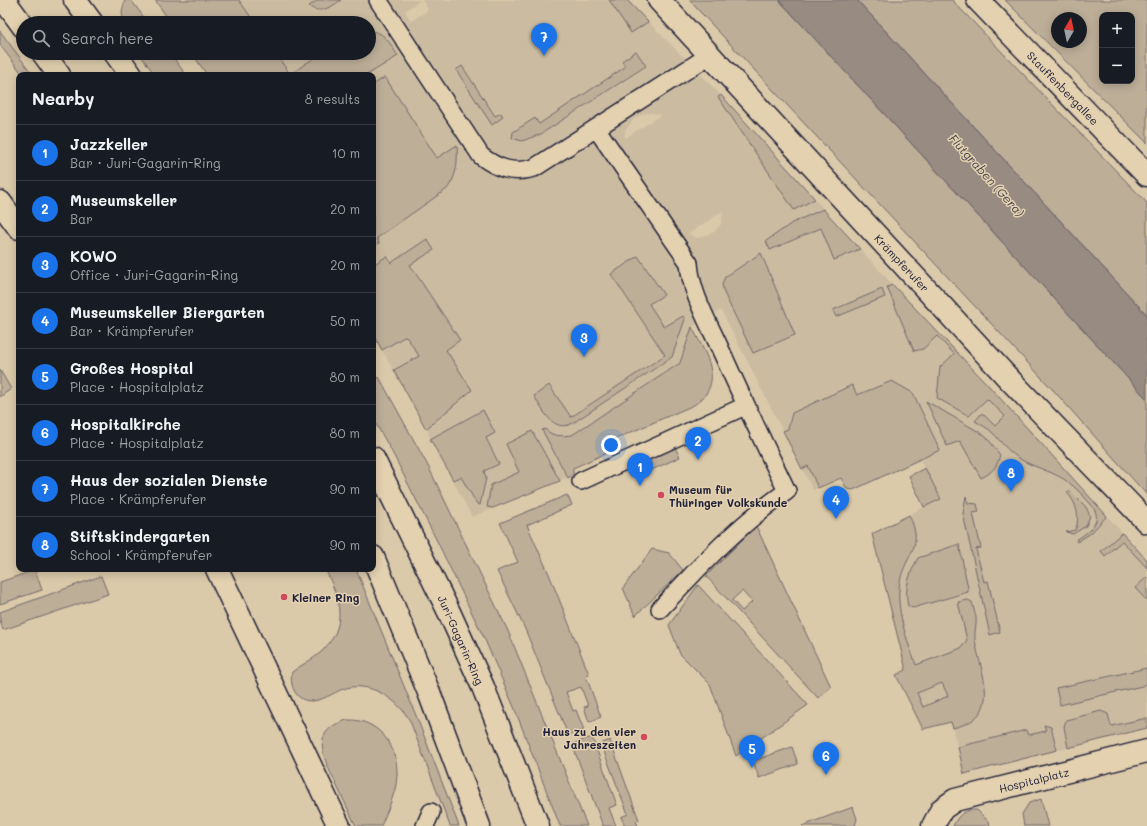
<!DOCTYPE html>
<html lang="en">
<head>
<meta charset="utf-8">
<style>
  body { margin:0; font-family:Mali,sans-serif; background:#20242c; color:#f1f3f6 }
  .controls { position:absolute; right:12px; top:12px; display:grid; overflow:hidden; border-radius:8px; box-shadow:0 2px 10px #0003 }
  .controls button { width:36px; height:36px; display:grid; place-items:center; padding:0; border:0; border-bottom:1px solid #363941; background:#171b24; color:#f1f3f6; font:20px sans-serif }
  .compass { position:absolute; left:1051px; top:12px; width:36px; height:36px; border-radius:50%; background:#171b24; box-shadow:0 2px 10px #0003; rotate:9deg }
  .you { position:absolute; left:611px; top:445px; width:14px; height:14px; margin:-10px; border:3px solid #fff; border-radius:50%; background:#1a73e8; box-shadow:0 0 0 6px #1a73e833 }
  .badge { display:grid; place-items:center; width:26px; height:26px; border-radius:50%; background:#1a73e8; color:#fff; font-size:13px; font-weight:700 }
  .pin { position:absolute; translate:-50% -33px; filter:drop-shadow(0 1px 2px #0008) }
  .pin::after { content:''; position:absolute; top:21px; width:14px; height:12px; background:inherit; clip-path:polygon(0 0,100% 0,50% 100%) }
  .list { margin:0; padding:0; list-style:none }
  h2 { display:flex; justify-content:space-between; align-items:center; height:52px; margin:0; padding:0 16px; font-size:17px }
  h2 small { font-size:13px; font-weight:400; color:#9ea1a6 }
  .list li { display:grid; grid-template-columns:26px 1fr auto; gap:12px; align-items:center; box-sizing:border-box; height:56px; padding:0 16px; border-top:1px solid #363941 }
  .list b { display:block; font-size:15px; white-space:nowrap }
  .list p { margin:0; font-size:13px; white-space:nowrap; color:#9ea1a6 }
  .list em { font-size:13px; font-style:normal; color:#9ea1a6 }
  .icon { flex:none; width:22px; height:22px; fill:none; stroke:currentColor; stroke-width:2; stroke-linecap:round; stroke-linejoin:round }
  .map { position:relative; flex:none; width:1147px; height:826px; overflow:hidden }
  .search { position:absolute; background:#171b24; box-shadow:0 2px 10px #0003; left:16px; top:16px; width:360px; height:44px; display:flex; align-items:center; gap:10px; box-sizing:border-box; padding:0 14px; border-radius:22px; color:#9ea1a6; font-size:15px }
  .panel { position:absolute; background:#171b24; box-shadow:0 2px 10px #0003; left:16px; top:72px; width:360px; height:500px; border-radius:8px }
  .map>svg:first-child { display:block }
  .built { fill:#cbbca1; fill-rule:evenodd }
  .green { fill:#bdae98; stroke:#70686a; fill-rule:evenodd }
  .water { fill:#978b82; stroke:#686166 }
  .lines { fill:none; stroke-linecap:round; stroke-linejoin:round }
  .lane-casing { stroke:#22223b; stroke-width:20 }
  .street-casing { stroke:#22223b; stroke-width:25 }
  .secondary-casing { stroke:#22223b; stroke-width:25 }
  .lane { stroke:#e3d1af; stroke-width:17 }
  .street { stroke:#e3d1af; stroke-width:22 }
  .secondary { stroke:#e3d1af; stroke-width:22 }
  .poi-dot { fill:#d1495b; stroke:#e3d1af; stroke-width:1.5 }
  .labels { text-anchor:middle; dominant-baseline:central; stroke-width:3; stroke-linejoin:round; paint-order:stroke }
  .street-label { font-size:11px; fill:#22223b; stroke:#e3d1af }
  .poi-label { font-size:11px; font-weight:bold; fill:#22223b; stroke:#e3d1af; text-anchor:start }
  .water-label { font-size:12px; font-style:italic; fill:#454250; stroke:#e3d1af }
</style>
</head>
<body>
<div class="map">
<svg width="1147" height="826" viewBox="0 0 1147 826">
  <rect width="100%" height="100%" fill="#dbcaaa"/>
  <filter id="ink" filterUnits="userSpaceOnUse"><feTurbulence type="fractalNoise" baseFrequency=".025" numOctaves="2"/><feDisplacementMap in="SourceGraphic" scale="8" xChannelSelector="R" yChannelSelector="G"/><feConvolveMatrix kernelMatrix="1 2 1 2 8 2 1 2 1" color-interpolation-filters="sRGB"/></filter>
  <g filter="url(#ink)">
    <path class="built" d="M 155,0 L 318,0 L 310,6 L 318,11 L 328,8 L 341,0 L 421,0 L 405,11 L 411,21 L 428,10 L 422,0 L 627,0 L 709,83 L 893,285 L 988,385 L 1147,560 L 1147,728 L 964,774 L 951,722 L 931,727 L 906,670 L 872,534 L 941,498 L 920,460 L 853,490 L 847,489 L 841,478 L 813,490 L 721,310 L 692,327 L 709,362 L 711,371 L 709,387 L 702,400 L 694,405 L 606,443 L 609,452 L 573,468 L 573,475 L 472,517 L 426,429 L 373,334 L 373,234 L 377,238 L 446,189 L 373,196 L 373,75 L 207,75 L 192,53 L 369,53 L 369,23 L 171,23 ZM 636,51 L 646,67 L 535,138 L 535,118 L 539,124 L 626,67 ZM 462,66 L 495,116 L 456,70 ZM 651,113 L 661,115 L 625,138 L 625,131 L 634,119 L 643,114 ZM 723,211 L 721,224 L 714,232 L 698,238 L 688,234 ZM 638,257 L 664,295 L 649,304 L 664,327 L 683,316 L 672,357 L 567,426 L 555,424 L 534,396 L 549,385 L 571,417 L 665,355 L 611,274 Z"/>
    <path class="green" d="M 125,0 L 131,0 L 148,23 L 123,23 L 122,11 Z
      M 155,0 L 239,0 L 255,23 L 171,23 Z
      M 318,0 L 341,0 C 332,7 318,15 309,6 Z
      M 609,0 L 627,0 L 648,22 L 631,33 Z
      M 689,0 L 779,0 L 1147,399 L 1147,495 L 1054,391 Z
      M 857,0 L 952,0 L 1147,203 L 1147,315 Z
      M 1005,0 L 1147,0 L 1147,143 ZM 1102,15 L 1132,15 L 1132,81 L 1102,81 ZM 1057,18 L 1081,18 L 1081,42 L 1057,42 Z
      M 0,31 L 33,75 L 23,75 L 0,45 Z
      M 369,31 C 385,31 390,44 398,56 L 367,75 L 207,75 L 192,53 L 275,53 L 290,74 L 322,53 L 369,53 Z
      M 636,51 L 646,66 L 541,134 L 522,141 L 512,138 L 513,132 L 535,118 L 539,124 L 625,67 L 622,61 Z
      M 139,53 L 170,53 L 186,75 L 155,75 Z
      M 462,66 L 495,116 L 501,113 L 503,117 L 492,125 L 456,70 Z
      M 385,77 L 437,158 L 457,145 C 458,162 457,176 447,189 L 377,238 L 379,243 L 373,247 L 373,85 Z
      M 721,95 L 815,199 L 794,210 L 718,97 Z
      M 823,209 L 860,249 L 834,260 L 821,228 L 770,250 L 766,241 L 792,223 Z
      M 427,239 L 434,250 L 410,265 L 460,340 L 446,350 L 472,390 L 426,429 L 394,370 L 419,356 L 406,336 L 382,350 L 373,334 L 373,265 L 387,256 L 391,263 Z
      M 761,253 L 795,335 L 753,353 L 724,293 L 722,284 L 725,277 Z
      M 638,256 L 664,295 L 649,304 L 664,327 L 683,316 L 685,319 L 672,357 L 573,423 C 553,434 543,410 534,396 L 549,385 L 571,417 L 665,355 L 611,274 Z
      M 893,285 L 988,385 L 1107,516 L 1091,533 L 1077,542 L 1076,540 C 1093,529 1106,519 1087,500 C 1078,490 1069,481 1056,475 C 1044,469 1028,465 1017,457 C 1007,450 1001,442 993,433 C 988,428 981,425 975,421 L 982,413 L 995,426 L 1005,416 L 987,399 L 969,416 L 937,398 L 940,367 L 954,354 L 937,336 L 923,349 L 914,351 L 887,287 Z
      M 882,289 L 885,297 L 836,317 L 833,310 Z
      M 692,327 C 705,353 727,383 694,405 L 606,443 L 609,452 L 573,468 L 573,475 L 568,478 L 542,430 L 545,429 C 553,437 561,436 572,435 L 680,363 Z
      M 0,370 L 11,389 L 0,397 Z
      M 379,377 L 428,466 L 508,631 L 587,826 L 560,826 L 514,707 L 485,640 L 438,543 L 391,450 L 373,419 L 373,381 Z
      M 892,381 L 913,393 L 940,450 L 853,490 L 847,489 L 841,478 L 818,488 L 808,466 L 802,469 L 783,431 L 788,429 L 792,413 L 852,385 L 857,395 Z
      M 926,401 L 986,436 L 1000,455 C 997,467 992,473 981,478 L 960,441 L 947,446 Z
      M 483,410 L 495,433 L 486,438 L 499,464 L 484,471 L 486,478 L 480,505 L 477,504 L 461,477 L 453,480 L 430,439 Z
      M 532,431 L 560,481 L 493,508 L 487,507 L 491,485 L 519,472 L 506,444 Z
      M 674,446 L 680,457 L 645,473 L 640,461 Z
      M 925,468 L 941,499 L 924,507 L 909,476 Z
      M 1070,491 L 1086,507 L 1090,516 L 1086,526 L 1073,534 L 1066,532 L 1075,530 C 1081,519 1076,501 1067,493 Z
      M 567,495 L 572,505 L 527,525 L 549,574 L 589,674 L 586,676 L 601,717 L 589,722 L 584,707 L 588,706 L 581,687 L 566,692 L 573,711 L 576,710 L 584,730 L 568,735 L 525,629 L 497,571 L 518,562 L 500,523 Z
      M 966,496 L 968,503 L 977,504 L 979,512 L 973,513 L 981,548 L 976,549 L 984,582 L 988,581 L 1000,632 L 990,635 L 963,514 Z
      M 909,515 C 925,547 906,553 900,581 C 895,609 907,640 916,665 L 961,648 L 967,640 L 958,602 L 968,600 L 972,602 C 973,607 975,612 976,617 C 977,624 974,632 975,639 C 980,674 1005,716 953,728 L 951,722 L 923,729 L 896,675 L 906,670 L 872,534 ZM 942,683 L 948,696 L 923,707 L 917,693 Z
      M 756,526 L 831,687 L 818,698 L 706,576 ZM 742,591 L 752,602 L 742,611 L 732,600 Z
      M 1122,533 L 1147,560 L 1147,568 L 1122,541 L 1105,556 L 1101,551 Z
      M 959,544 L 968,588 L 968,592 L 913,608 L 908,606 C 904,588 909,574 918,558 Z
      M 652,549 L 669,553 L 683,570 L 635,616 L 623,588 Z
      M 325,569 L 356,569 L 417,718 L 459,826 L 450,826 L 410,721 C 398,699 369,680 343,689 C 333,693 322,701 311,701 C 295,701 289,684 292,672 C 301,665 312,660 320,653 C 349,627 340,599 325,569 Z
      M 35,570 L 42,590 L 0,604 L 0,582 Z
      M 101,576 L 108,594 L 3,630 L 0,620 L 0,612 Z
      M 1147,577 L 1147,601 L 1135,588 Z
      M 698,585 L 808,705 L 736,756 L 710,684 L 680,654 L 669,625 Z
      M 1147,668 L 1147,683 L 1142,686 L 1060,705 L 1056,688 Z
      M 1101,711 L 1108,714 L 1111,726 L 1147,718 L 1147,728 L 1068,748 L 1064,727 L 1066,720 Z
      M 347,720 C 383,718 404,755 395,789 C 392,801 386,814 381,826 L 356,826 C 349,812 343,798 336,784 C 324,759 308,731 347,720 Z
      M 1044,725 L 1051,727 L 1057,750 L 964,774 L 958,747 L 1026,730 L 1028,735 L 1046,731 Z
      M 592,737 L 617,805 L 609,808 L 616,826 L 603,826 L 572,744 Z
      M 610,740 L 639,820 L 636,821 L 638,826 L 625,826 L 621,817 L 628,814 L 601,744 Z
      M 792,747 L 798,764 L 759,778 L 753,761 Z
      M 1041,799 L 1048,826 L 1024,826 L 1022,814 L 1029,803 Z
      M 853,807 L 857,819 L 855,826 L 802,826 Z
      M 970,810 L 977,810 L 989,822 L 990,826 L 953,826 C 957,817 961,813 970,810 Z"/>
    <path class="water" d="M 779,0 L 857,0 L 1147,315 L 1147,399 Z"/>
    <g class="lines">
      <defs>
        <path id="lane" d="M 378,0 L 481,156 C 498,169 514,174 534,168 L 710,55
          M 596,128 L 689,263 C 691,292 706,318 718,344 C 740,393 763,442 787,491 C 739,524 699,567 660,609
          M 581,481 L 745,406
          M 425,826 L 431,812"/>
        <path id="street" d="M 659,0 L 1010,380 L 1147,522
          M 0,202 L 19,228
          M 217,569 L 339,826
          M 933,826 L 942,809 L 955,800 L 1147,751"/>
        <path id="secondary" d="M 4,0 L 23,26
          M 75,0 L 92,23
          M 978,0 L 1147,175
          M 43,53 L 59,75
          M 115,53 L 131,75
          M 373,458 L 449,612 L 483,687 L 538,826
          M 373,557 L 430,695 L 479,826"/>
      </defs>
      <use href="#lane" class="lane-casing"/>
      <use href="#street" class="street-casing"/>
      <use href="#secondary" class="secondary-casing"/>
      <use href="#lane" class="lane"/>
      <use href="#street" class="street"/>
      <use href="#secondary" class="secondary"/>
    </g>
  </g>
  <g class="poi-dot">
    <circle cx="661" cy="495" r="4"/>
    <circle cx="284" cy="597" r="4"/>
    <circle cx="644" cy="737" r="4"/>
  </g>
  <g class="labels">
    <g class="street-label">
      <text transform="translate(1063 88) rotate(46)">Stauffenbergallee</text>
      <text transform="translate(902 263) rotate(47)">Krämpferufer</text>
      <text transform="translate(461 640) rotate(66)">Juri-Gagarin-Ring</text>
      <text transform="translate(1034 780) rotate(-14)">Hospitalplatz</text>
    </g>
    <g class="poi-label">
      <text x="669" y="489">Museum für<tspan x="669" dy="13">Thüringer Volkskunde</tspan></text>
      <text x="292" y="597">Kleiner Ring</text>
      <text x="636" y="731" text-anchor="end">Haus zu den vier<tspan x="636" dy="13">Jahreszeiten</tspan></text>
    </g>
    <g class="water-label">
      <text transform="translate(987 175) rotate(48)">Flutgraben (Gera)</text>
    </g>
  </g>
</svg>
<div class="controls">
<button>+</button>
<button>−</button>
</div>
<svg class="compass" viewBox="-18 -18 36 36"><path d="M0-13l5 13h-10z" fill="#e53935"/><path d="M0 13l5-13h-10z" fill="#9ea1a6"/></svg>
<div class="you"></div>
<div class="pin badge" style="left:640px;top:486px">1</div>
<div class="pin badge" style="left:698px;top:460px">2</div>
<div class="pin badge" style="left:584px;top:357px">3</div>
<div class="pin badge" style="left:836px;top:519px">4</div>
<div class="pin badge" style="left:752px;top:768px">5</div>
<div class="pin badge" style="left:826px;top:775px">6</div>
<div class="pin badge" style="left:544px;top:56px">7</div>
<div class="pin badge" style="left:1011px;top:492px">8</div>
<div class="search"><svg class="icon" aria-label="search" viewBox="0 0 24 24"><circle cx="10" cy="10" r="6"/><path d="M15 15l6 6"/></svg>Search here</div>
<section class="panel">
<h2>Nearby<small>8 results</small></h2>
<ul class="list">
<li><span class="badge">1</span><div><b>Jazzkeller</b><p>Bar · Juri-Gagarin-Ring</p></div><em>10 m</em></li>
<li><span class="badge">2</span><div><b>Museumskeller</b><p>Bar</p></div><em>20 m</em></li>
<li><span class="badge">3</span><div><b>KOWO</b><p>Office · Juri-Gagarin-Ring</p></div><em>20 m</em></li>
<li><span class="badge">4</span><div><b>Museumskeller Biergarten</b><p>Bar · Krämpferufer</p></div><em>50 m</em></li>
<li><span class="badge">5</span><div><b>Großes Hospital</b><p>Place · Hospitalplatz</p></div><em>80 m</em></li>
<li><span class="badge">6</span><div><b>Hospitalkirche</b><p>Place · Hospitalplatz</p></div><em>80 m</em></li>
<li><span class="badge">7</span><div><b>Haus der sozialen Dienste</b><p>Place · Krämpferufer</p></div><em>90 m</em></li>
<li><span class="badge">8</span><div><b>Stiftskindergarten</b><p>School · Krämpferufer</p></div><em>90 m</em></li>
</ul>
</section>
</div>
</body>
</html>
